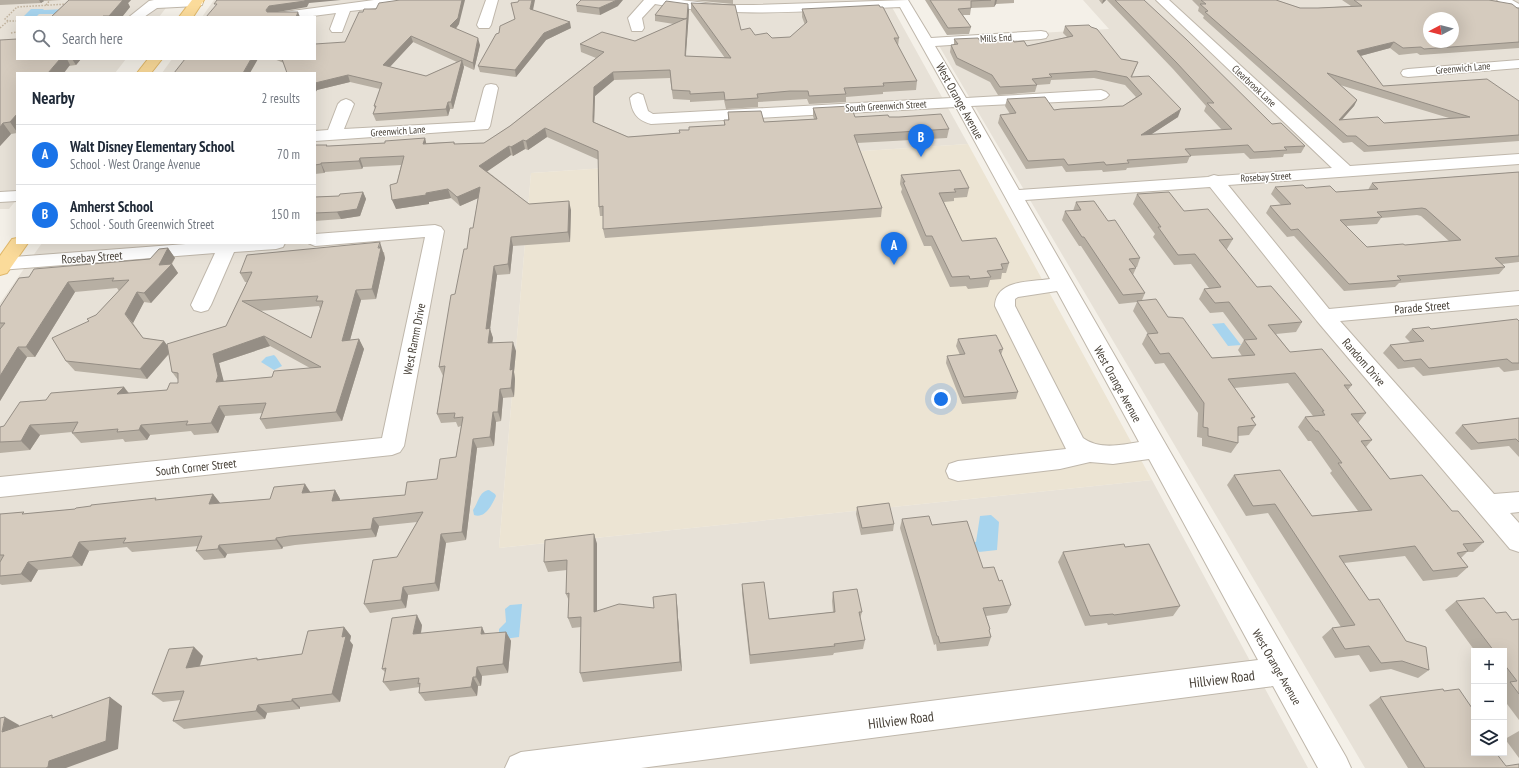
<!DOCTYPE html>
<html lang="en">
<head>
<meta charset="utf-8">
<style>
  body { margin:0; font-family:"PT Sans Narrow",sans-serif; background:#f6f6f7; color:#1f2937 }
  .controls { position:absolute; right:12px; bottom:12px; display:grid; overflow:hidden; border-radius:0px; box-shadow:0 4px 16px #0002 }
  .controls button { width:36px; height:36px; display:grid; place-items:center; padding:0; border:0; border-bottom:1px solid #e0e1e3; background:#fff; color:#1f2937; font:20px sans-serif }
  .compass { position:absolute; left:1423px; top:12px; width:36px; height:36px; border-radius:50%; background:#fff; box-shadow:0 4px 16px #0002; rotate:263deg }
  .you { position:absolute; left:941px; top:399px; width:14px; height:14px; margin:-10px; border:3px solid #fff; border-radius:50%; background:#1a73e8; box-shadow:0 0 0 6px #1a73e833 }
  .badge { display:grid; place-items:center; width:26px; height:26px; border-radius:50%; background:#1a73e8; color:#fff; font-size:13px; font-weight:700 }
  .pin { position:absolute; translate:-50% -33px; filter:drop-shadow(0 1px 2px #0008) }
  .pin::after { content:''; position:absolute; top:21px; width:14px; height:12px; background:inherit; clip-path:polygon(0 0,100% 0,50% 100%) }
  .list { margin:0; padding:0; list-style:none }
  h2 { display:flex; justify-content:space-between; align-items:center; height:52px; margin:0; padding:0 16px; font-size:17px }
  h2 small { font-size:13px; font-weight:400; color:#747a83 }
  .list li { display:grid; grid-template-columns:26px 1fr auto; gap:12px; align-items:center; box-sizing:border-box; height:60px; padding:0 16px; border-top:1px solid #e0e1e3 }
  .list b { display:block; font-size:15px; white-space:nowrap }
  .list p { margin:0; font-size:13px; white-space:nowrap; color:#747a83 }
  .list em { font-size:13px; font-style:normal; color:#747a83 }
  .icon { flex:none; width:22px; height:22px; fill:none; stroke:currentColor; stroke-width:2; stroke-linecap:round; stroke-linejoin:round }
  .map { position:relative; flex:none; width:1519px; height:768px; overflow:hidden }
  .search { position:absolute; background:#fff; box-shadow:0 4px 16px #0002; left:16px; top:16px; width:300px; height:44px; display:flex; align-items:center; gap:10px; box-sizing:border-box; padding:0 14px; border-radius:0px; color:#747a83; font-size:15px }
  .panel { position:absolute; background:#fff; box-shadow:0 4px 16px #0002; left:16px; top:72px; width:300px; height:172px; border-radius:0px }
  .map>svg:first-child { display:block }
  .residential { fill:#e7e1d7; fill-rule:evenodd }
  .education { fill:#ece4d3 }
  .water { fill:#a7d4ee }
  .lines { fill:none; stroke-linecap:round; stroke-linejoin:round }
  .minor-casing { stroke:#bfb7ab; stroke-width:2 }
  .major-casing { stroke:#e0b86a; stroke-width:2 }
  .path { stroke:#c0b29d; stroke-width:1.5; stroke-dasharray:1.5 1.5; stroke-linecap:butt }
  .minor { fill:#fff; fill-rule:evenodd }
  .major { fill:#fbdb9a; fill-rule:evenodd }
  .wall { fill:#b7afa3; fill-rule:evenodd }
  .shaded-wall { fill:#958e85 }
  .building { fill:#d5cbbe; stroke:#958e85; fill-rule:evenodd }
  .labels { text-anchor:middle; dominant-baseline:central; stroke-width:3; stroke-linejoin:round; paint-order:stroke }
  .far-street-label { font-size:10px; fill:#474037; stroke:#fff }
  .street-label { font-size:12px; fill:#474037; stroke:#fff }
  .near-street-label { font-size:14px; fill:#474037; stroke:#fff }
</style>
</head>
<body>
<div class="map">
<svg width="1519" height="768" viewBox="0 0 1519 768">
  <rect width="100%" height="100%" fill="#f4f0e8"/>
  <path class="residential" d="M 0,0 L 172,0 L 159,17 L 17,17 L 17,59 L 126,59 L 115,73 L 17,73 L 17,199 L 9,209 L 0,209 Z
    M 214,0 L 888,0 L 968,144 L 531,173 L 499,548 L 1152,480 L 1308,768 L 0,768 L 0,303 L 42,243 L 315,243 L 315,73 L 162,73 L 172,59 L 315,59 L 315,17 L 202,17 Z
    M 1083,0 L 1519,0 L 1519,768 L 1365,768 L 935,39 L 1109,29 ZM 1429,18 L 1453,18 L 1453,42 L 1429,42 ZM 1474,651 L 1504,651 L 1504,753 L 1474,753 Z"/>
  <path class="education" d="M 968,144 L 1152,480 L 499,548 L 531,173 Z"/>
  <path class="water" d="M 31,9 L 44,9 L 43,10 L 68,9 L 63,14 L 39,14 L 36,17 L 23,17 Z
    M 1224,323 L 1241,345 L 1228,346 L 1212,324 Z
    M 274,355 L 276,357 L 282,366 L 274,370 L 261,362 L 266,357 Z
    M 489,490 L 495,494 L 496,496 C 492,505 485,519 474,515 L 473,510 C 478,504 479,491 489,490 Z
    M 991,515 L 999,522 L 997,550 L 979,552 L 971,542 L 976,542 L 980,516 Z
    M 522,604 L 519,637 L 505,639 L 499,634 L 499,629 L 506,622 L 505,609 L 510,605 Z"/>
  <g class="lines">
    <defs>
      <path id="minor" d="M 154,0 L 202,0 L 203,2 L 202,5 L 197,6 L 157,8 L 144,17 L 129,17 L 149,1 Z
        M 374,0 L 421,0 L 419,3 L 415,4 L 350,11 L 342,32 L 332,32 L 330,29 L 336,13 L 305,17 L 270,17 L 272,14 L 277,13 Z
        M 486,0 L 498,0 L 491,25 L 489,28 L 479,28 L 477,25 Z
        M 644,0 L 681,0 L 722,5 L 753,5 L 908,0 L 931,38 L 1041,31 L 1046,32 L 1048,35 L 1046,38 L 1041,39 L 935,46 L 966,98 L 1101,90 L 1106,92 L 1109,95 L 1106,98 L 1101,100 L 971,106 L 1019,190 L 1208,177 L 1214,175 L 1218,176 L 1332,168 L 1156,0 L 1169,0 L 1350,166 L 1519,154 L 1519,164 L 1228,185 L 1329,309 L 1519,291 L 1519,305 L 1340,321 L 1494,494 L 1519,492 L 1519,512 L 1510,513 L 1519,523 L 1519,552 L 1510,549 L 1317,321 L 1210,187 L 1025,200 L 1346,757 L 1351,768 L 1318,768 L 1273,686 L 641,768 L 505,768 L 510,757 L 521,752 L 1258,660 L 1149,459 L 1113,464 L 1090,462 L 1060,469 L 958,481 L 949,478 L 946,471 L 949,464 L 958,461 L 1066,449 L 995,306 C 996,279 1031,282 1050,279 L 956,107 L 651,124 C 636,120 632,112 630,98 L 633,95 L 638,93 L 643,95 L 648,111 L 653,114 L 951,98 L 900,7 C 818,10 736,19 655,4 L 642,18 L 644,28 L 642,31 L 632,31 L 628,18 ZM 1057,291 L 1139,442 C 1120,445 1100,450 1083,438 L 1015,306 L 1015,299 L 1018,297 Z
        M 1497,0 L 1512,0 L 1519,4 L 1519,14 L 1514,13 Z
        M 1519,60 L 1519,68 L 1408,77 L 1403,76 L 1401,73 L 1403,70 L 1408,69 Z
        M 491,84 L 496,85 L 498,88 L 490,126 L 488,129 L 315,141 L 315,131 L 328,130 L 338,104 L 341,101 L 346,99 L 351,101 L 354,104 L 344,129 L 475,122 L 484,88 L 486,85 Z
        M 17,191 L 17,201 L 0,202 L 0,192 Z
        M 435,225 L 441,227 L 444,231 L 404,446 L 400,452 L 392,455 L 0,497 L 0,477 L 382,438 L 425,237 L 315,246 L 308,243 L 315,243 L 315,234 Z
        M 199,243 L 285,243 L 283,247 L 276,249 L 234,252 L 211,305 L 208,310 L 201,312 L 194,310 L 191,305 L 215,253 L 0,270 L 0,258 Z"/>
      <path id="major" d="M 192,0 L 204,0 L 193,17 L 179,17 Z
        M 148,59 L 162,59 L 151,73 L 137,73 Z
        M 17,238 L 17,243 L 28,243 L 7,273 L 0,275 L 0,256 L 12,239 Z"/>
    </defs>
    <use href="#minor" class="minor-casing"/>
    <use href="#major" class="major-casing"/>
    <path class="path" d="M 46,5 L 50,0
      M 17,21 L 8,21 L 5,19 L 17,7 L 68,4
      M 0,28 L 8,21
      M 11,33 L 17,32"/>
    <use href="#minor" class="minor"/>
    <use href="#major" class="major"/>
  </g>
  <path class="wall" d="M 0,0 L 62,0 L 44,1 L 41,3 L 0,5 Z
    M 69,0 L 131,0 L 128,3 L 130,7 L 122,17 L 51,17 Z
    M 692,0 L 733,0 L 733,4 Z
    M 925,0 L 1014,0 L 1014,3 L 996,4 L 994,7 L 971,8 L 970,15 L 963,15 L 971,27 L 969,34 L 947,35 Z
    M 1099,0 L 1106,0 L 1102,4 Z
    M 1107,0 L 1141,0 L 1272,124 L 1305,146 L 1301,153 L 1284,154 L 1283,157 L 1250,159 L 1244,153 L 1190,156 L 1187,163 L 1127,168 L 1126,170 L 1103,172 L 1102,170 L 1066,172 L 1062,166 L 1026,169 L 998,123 L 1000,115 L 1010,114 L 1005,106 L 1007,99 L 1054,110 L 1123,106 L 1136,97 L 1125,85 L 1094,78 L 1051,80 L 1050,84 L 1037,85 L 1035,92 L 998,95 L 990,82 L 956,65 L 950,52 L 951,45 L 954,45 L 954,39 L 1014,42 L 1027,46 L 1067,37 L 1063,33 L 1065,26 L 1121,59 L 1138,62 L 1132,77 L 1178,117 L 1150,135 L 1222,130 L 1204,111 L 1206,106 L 1173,69 Z
    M 1192,0 L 1276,0 L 1300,8 L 1318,8 L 1351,6 L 1342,0 L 1489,0 L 1519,8 L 1519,48 L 1420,55 L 1417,53 L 1399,55 L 1390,48 L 1360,56 L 1383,86 L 1519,101 L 1519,141 L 1364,152 L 1352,142 L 1343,143 L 1203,18 L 1204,16 L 1198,11 L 1199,7 ZM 1340,85 L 1449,118 L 1384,123 L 1342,120 L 1354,106 L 1357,100 Z
    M 511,3 L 533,10 L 571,28 L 546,40 L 516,77 L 480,72 L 478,66 L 499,33 L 515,19 Z
    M 691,3 L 741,30 L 755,35 L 772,38 L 790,37 L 805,25 L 802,17 L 802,9 L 899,38 L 898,46 L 917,81 L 916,90 L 883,92 L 883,94 L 846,97 L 846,102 L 809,104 L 807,99 L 790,100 L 758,102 L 758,107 L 726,109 L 724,100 L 690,102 L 690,100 L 673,99 L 670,78 L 614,80 L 595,96 L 594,122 L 628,137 L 680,133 L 689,130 L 724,125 L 724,120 L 728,120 L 728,112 L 764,122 L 814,119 L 813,116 L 813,108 L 855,117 L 889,117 L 949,129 L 947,138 L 857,143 L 882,208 L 881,217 L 605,238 L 603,229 L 603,216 L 600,216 L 599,207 L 599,160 L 547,137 L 528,150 L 525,149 L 513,156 L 511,155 L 487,171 L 529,204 L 571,210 L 570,242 L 513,246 L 510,274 L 497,275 L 490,329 L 493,338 L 492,343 L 516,351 L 514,372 L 515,379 L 514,397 L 503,398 L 501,421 L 496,422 L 494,446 L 477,448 L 466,540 L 446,543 L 439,591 L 408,595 L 406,608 L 370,613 L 364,604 L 397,557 L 417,522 L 379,526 L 376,537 L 295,545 L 283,547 L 282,549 L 227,554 L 225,558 L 204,560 L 196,551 L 198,546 L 132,552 L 127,547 L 89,551 L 82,566 L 38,570 L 31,582 L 2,585 L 0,584 L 0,514 L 26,514 L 75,509 L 158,500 L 213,494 L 220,503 L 270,499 L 311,492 L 335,490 L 340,499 L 340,500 L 405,495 L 437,479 L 456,457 L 461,426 L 458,427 L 456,422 L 441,423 L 437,414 L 443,376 L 439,367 L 455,294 L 467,249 L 473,228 L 478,198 L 460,206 L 451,198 L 429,202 L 429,204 L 396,209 L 397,183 L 401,165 L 363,167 L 362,169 L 325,172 L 324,173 L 315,174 L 315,145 L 329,146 L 385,143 L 425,138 L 426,143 L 454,142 L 455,144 L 484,143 L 510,126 L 596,58 L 581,52 L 580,44 L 635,41 L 674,24 L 655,21 L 655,15 L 689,10 L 686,56 L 725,58 L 691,11 Z
    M 576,5 L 618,6 L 600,15 L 577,12 Z
    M 459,24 L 456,29 L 480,45 L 474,70 L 463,65 L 464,67 L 453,109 L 450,109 L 448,116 L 376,121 L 373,114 L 375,109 L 374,106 L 380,89 L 350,82 L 317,90 L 315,93 L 315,73 L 284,63 L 274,59 L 315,59 L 345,42 ZM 413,42 L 457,62 L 426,76 L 390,67 Z
    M 0,40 L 17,59 L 81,59 L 76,65 L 17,73 L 17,133 L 11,134 L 0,146 Z
    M 1519,172 L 1519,262 L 1502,264 L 1505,267 L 1499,274 L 1399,283 L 1395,287 L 1344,291 L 1294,236 L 1287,237 L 1266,213 L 1270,206 L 1281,205 L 1271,194 L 1275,187 L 1306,188 L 1336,192 L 1368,190 L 1372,183 ZM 1417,215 L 1421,216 L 1449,241 L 1405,245 L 1367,247 L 1346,226 L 1377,224 L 1381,218 Z
    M 901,175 L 969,188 L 967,197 L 954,198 L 954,201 L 944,202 L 962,241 L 1009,263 L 1006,273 L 1002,273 L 1001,279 L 990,280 L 988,287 L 968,289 L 966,286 L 950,287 L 931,246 L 924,246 L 901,192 L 902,189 L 900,184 Z
    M 363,192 L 366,199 L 360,216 L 341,219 L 315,221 L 315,197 L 339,196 Z
    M 1137,194 L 1184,211 L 1233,239 L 1227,249 L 1226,249 L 1257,287 L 1302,322 L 1296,332 L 1276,334 L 1290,352 L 1352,385 L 1348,390 L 1366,413 L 1358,423 L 1372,440 L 1366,447 L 1390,479 L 1452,511 L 1484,542 L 1473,552 L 1467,552 L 1461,558 L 1468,567 L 1457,577 L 1423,581 L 1405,556 L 1344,563 L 1369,600 L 1406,641 L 1429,670 L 1418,678 L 1391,669 L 1370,672 L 1359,655 L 1335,658 L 1322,637 L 1332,628 L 1341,627 L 1268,513 L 1246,516 L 1227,485 L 1234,475 L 1312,516 L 1358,511 L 1330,473 L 1332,471 L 1311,441 L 1308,441 L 1298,427 L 1305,417 L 1313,416 L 1288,383 L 1234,388 L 1255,417 L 1252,420 L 1256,425 L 1249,435 L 1238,436 L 1238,443 L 1231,453 L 1202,446 L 1202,438 L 1197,437 L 1198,413 L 1164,363 L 1155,364 L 1142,344 L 1147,334 L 1148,334 L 1133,311 L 1137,302 L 1119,304 L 1081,246 L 1079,246 L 1062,220 L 1065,211 L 1073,211 L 1076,202 L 1108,221 L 1140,258 L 1137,267 L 1135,267 L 1136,268 L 1133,275 L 1145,293 L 1142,300 L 1168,317 L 1212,358 L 1242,356 L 1238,350 L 1244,340 L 1223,312 L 1210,313 L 1199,299 L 1204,289 L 1209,288 L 1191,264 L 1174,265 L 1153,237 L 1155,234 L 1133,204 Z
    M 168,248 L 175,258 L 172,264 L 178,273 L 151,303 L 144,302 L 133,323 L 143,338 L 164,341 L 167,345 L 226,326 L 247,282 L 245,282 L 240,273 L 384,252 L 385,258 L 376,299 L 361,300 L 350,340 L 359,339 L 364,349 L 342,421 L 266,429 L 260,419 L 262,413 L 225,416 L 218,433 L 194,435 L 191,431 L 150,435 L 147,440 L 125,442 L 123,439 L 81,443 L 72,433 L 72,432 L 40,435 L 30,450 L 0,453 L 0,427 L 4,426 L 46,400 L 124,387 L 129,393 L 167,390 L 178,383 L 178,380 L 172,372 L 169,354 L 147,379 L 75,371 L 66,361 L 89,321 L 96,315 L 119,291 L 117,288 L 75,292 L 35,357 L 27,357 L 0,401 L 0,307 L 29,277 L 150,259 ZM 319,306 L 320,309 L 311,338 L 259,311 ZM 270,346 L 310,368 L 272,377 L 223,381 L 219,363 Z
    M 1519,321 L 1519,370 L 1504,372 L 1499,367 L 1423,376 L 1414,367 L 1398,369 L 1383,353 L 1390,345 L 1411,343 L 1405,337 L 1412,329 L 1431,329 Z
    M 958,339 L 1003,349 L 1001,355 L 1018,392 L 1016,399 L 962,404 L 946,363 L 947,356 L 960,355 L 956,346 Z
    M 1519,418 L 1519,457 L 1509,446 L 1471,450 L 1455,433 L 1462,425 Z
    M 857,507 L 894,524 L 893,531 L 861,535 L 856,514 Z
    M 902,519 L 932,525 L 983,568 L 999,581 L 1011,605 L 1007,613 L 986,616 L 990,629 L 989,632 L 991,637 L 988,646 L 937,651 L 936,644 L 934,645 L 900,528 Z
    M 594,534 L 597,544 L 597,612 L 654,608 L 677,604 L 682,671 L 583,682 L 580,673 L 581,627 L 572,628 L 568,618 L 569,601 L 566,594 L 567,570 L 548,572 L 544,562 Z
    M 1125,547 L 1180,606 L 1173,616 L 1108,625 L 1107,623 L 1085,626 L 1058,562 L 1063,552 Z
    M 742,584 L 769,619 L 833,612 L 832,601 L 833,592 L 862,612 L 860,619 L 865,640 L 863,649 L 834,653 L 833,655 L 750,664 L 742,593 Z
    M 1456,601 L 1496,613 L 1512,620 L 1519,619 L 1519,720 L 1504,700 L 1504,651 L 1475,651 L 1445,610 Z
    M 422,625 L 421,634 L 485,634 L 506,632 L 511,641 L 508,673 L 482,676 L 481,686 L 478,686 L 477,696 L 425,701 L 419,693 L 420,687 L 390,691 L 383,682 L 385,672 L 382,669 Z
    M 344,627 L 351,636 L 350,641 L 353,645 L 340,702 L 300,707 L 300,709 L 267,713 L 265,719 L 184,729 L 173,721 L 181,700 L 163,702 L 152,694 L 194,647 L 203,656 L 200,666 L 302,654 Z
    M 1380,697 L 1474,753 L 1506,766 L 1519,768 L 1408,768 L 1369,705 Z
    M 1519,731 L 1519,758 L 1505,739 Z"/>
  <path class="shaded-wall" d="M 39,0 L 43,0 L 44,1 L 41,3 Z
    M 121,0 L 131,0 L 128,3 L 130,7 L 122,17 L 109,17 L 109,16 Z
    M 305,0 L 341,0 L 309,3 L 307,7 L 272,13 L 269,16 L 266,10 L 269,6 Z
    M 462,0 L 465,0 L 459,24 L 452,33 L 450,26 Z
    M 532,0 L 535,0 L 532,15 L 530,9 Z
    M 617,0 L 623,0 L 618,6 L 600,15 L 599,8 Z
    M 995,0 L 997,0 L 996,4 L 994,7 Z
    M 1103,0 L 1106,0 L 1102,4 Z
    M 688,4 L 689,10 L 688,26 L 687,19 Z
    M 298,12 L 300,17 L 296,17 Z
    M 687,18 L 688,26 L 685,64 L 685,56 Z
    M 570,22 L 571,28 L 546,40 L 516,77 L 515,70 L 544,33 Z
    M 411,36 L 413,42 L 385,72 L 383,65 Z
    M 478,38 L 480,45 L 474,70 L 473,63 Z
    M 1394,42 L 1390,48 L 1353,58 L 1357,51 Z
    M 60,59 L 67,59 L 70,65 L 64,73 L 48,73 Z
    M 72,59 L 81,59 L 76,65 Z
    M 251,59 L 258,59 L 250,73 L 243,73 Z
    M 462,60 L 464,67 L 453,109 L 451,102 Z
    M 613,72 L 614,80 L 595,96 L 594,126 L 593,117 L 594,87 Z
    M 348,75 L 350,82 L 317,90 L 315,93 L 315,83 Z
    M 1357,100 L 1354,106 L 1335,127 L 1339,120 Z
    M 448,102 L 450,109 L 448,116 L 446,109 Z
    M 1181,109 L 1178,117 L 1138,143 L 1141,135 Z
    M 17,114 L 17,132 L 10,122 Z
    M 3,123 L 11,134 L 0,146 L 0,127 Z
    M 545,128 L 547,137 L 528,150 L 526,141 Z
    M 425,138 L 427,147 L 423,144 Z
    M 523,140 L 525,149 L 513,156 L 511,147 Z
    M 509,146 L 511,155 L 482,175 L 479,166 Z
    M 360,158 L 363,167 L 362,169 L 359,161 Z
    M 321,163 L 325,172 L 324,173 L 321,164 Z
    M 480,187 L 483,196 L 460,206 L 457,197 Z
    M 448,189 L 451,198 L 429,202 L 429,204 L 396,209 L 392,200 Z
    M 363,192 L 366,199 L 360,216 L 341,219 L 337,212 Z
    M 569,201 L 571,210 L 570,242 L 568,232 Z
    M 511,237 L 513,246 L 510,274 L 508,264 Z
    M 380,242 L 385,258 L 376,299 L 372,289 Z
    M 168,248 L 175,258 L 171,264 L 172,264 L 178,273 L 151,303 L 144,293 Z
    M 494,266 L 497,275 L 490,329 L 493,338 L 491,352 L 488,343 L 486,329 Z
    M 68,282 L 75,292 L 35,357 L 26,347 Z
    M 356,290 L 361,300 L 347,351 L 342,341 Z
    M 137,292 L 144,302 L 133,323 L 125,314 Z
    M 264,336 L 270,346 L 219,363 L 225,386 L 216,382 L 213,354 Z
    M 359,339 L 364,349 L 342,421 L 336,412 Z
    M 164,341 L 171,351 L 147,379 L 140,369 Z
    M 513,342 L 516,351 L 514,372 L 515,379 L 514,397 L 511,388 L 510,370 Z
    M 18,347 L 27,357 L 0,401 L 0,376 Z
    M 124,387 L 131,397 L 117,394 Z
    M 500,389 L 503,398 L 501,421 L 498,412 Z
    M 219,406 L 225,416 L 218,433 L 211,423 Z
    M 493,412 L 496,422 L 494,446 L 490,437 Z
    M 30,425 L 40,435 L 30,450 L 21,441 Z
    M 141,425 L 150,435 L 147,440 L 139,430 Z
    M 473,439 L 477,448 L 466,540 L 462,532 Z
    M 305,484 L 311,493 L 302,493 Z
    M 335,490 L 340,499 L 338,510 L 332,501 Z
    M 213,494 L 220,503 L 209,504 Z
    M 373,518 L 379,526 L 376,537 L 371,529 Z
    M 441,534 L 446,543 L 439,591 L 435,583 Z
    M 594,534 L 597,544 L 597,622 L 594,612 Z
    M 276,538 L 283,547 L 282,549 L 276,540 Z
    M 79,542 L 89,551 L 82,566 L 72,557 Z
    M 219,545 L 227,554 L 225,558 L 218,549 Z
    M 28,562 L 38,570 L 31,582 L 21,574 Z
    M 403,587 L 408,595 L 406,608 L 401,600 Z
    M 676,594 L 677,604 L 682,671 L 680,662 Z
    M 417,615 L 422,625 L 419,644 L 413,634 Z
    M 344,627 L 351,636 L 350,641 L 353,645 L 340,702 L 332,694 L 342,637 Z
    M 482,627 L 486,636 L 481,634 Z
    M 506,632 L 511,641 L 508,673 L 503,664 Z
    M 194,647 L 203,656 L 196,676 L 186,668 Z
    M 477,667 L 482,676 L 481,686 L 476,677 Z
    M 473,677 L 478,686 L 477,696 L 471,687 Z
    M 110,697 L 122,706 L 118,749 L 66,768 L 46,768 L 49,761 Z
    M 292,699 L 300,707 L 300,709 L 292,701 Z
    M 258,705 L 267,713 L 265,719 L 256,711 Z
    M 5,717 L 19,725 L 16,741 L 2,732 Z"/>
  <path class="building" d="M 69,0 L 123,0 L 109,16 L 103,16 L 102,17 L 51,17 Z
    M 217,0 L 305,0 L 305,1 L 269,6 L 266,10 L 267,12 L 298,12 L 296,17 L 206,17 L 217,4 L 214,4 Z
    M 400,0 L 462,0 L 458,18 L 450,26 L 478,38 L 473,63 L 411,36 L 383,65 L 426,76 L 462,60 L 451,102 L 448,102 L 446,109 L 373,114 L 376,106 L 374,106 L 382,83 L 348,75 L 315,83 L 315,73 L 287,73 L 282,59 L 315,59 L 315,44 L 345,42 L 359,12 L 363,12 L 364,9 L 376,9 L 379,3 Z
    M 519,0 L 532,0 L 530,9 L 570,22 L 544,33 L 515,70 L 478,66 L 496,34 L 499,33 L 500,26 L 515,19 L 511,3 L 518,2 Z
    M 581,0 L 617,0 L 599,8 L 576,5 Z
    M 930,0 L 991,0 L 971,1 L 971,8 L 958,9 L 971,27 L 948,28 Z
    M 1115,0 L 1144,0 L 1187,40 L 1272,124 L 1281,123 L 1305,146 L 1284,147 L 1287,150 L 1254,152 L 1248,145 L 1185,149 L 1191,156 L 1127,160 L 1129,163 L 1106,165 L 1104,162 L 1068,165 L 1064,159 L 1028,161 L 1000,115 L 1016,113 L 1007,99 L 1045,97 L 1054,110 L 1061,109 L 1123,106 L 1142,94 L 1127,77 L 1096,71 L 1049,74 L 1052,77 L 1032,79 L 1037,85 L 1000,87 L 992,75 L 957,58 L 951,45 L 958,44 L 954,39 L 978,38 L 980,41 L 1012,39 L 1014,42 L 1024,41 L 1027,46 L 1073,36 L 1065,26 L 1089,25 L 1091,27 L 1097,29 L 1121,59 L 1138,62 L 1131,77 L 1149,76 L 1181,109 L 1141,135 L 1232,129 L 1207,103 L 1214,103 L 1176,62 Z
    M 1201,0 L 1276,0 L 1300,8 L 1318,8 L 1362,6 L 1354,0 L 1489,0 L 1512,4 L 1517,8 L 1519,8 L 1519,42 L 1424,49 L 1421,47 L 1403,48 L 1394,42 L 1357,51 L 1383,86 L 1487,79 L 1519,101 L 1519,135 L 1368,146 L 1356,136 L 1347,136 L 1205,12 L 1208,11 L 1200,4 L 1206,4 ZM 1429,18 L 1453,18 L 1453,42 L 1429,42 ZM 1327,73 L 1470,117 L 1384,123 L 1378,117 L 1339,120 L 1357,100 Z
    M 666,1 L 688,4 L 687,19 L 687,18 L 686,19 L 655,15 Z
    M 691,3 L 735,5 L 741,30 L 750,28 L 755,35 L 767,33 L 772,38 L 790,37 L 807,22 L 802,9 L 879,5 L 880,7 L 883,7 L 899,38 L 894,38 L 917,81 L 883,83 L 884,86 L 844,88 L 846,94 L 809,96 L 808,91 L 790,91 L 757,94 L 758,98 L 725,100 L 724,92 L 690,94 L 690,91 L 672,90 L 670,70 L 613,72 L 594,87 L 593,117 L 593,122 L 628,137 L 680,133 L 679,130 L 689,130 L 689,127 L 725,125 L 724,120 L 729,120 L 728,112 L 761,111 L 764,122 L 817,119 L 813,108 L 851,106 L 855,117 L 888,115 L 889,117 L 899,117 L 941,114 L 949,129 L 854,135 L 882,208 L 603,229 L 603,206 L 599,207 L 598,151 L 545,128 L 526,141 L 523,140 L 511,147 L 509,146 L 479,166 L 529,204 L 569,201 L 568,232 L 511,237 L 508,264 L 494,266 L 486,329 L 490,328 L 488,343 L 513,342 L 510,370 L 513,369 L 511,388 L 500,389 L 498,412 L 493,412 L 490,437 L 473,439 L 462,532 L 441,534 L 435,583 L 403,587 L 401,600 L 364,604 L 373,560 L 397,557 L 423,512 L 373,518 L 371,529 L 289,536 L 276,538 L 276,540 L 219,545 L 218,549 L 196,551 L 202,536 L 123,543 L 126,538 L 79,542 L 72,557 L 28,562 L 21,574 L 0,576 L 0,562 L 4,555 L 0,555 L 0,514 L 24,512 L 22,514 L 75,509 L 76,508 L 91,506 L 91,505 L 156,498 L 155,500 L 213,494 L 209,504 L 270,499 L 274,487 L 305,484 L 302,493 L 335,490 L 332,501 L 405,495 L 407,482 L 437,479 L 440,459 L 456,457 L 463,417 L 454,418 L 455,413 L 437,414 L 445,366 L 439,367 L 451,295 L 455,294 L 464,249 L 467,249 L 470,228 L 473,228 L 480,187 L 457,197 L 448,189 L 426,193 L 426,195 L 392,200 L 390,185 L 397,183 L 404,156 L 360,158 L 359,161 L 321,163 L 321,164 L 315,165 L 315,145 L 327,145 L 326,146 L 329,146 L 385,143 L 385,141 L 425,138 L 423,144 L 454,142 L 454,144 L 484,143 L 510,126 L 604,52 L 580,44 L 602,32 L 635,41 L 687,18 L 685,56 L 731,58 Z
    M 17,39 L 17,59 L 60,59 L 48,73 L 17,73 L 17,114 L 10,122 L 3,123 L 0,127 L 0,40 Z
    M 185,59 L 251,59 L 243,73 L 174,73 Z
    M 960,170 L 969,188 L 954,189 L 956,192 L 939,193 L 962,241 L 996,238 L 1009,263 L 1001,264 L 1003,269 L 987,271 L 991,277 L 970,279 L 969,276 L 952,277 L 932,236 L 926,236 L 903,182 L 905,182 L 901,175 Z
    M 1519,172 L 1519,256 L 1495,258 L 1505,267 L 1397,276 L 1401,280 L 1349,284 L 1298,229 L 1291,230 L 1270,206 L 1291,204 L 1275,187 L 1303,185 L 1306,188 L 1330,186 L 1336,192 L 1378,189 L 1372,183 ZM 1422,208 L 1426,209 L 1461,240 L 1405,245 L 1403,244 L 1367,247 L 1340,220 L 1382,217 L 1377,212 Z
    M 363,192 L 357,209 L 337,212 L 315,213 L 315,197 L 339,196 L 340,194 Z
    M 1169,192 L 1184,211 L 1208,209 L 1233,239 L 1219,240 L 1257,287 L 1271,286 L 1302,322 L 1268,325 L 1290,352 L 1322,349 L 1352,385 L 1344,385 L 1366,413 L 1351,414 L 1372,440 L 1361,441 L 1390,479 L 1422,475 L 1452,511 L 1458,511 L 1484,542 L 1463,544 L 1468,551 L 1457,553 L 1468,567 L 1433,571 L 1415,546 L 1339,556 L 1369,600 L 1379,599 L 1406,641 L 1426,647 L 1429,670 L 1402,661 L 1381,663 L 1369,646 L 1345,649 L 1332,628 L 1355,625 L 1275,504 L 1253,506 L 1234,475 L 1280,470 L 1312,516 L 1372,510 L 1338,463 L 1342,463 L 1318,431 L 1316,431 L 1305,417 L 1325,415 L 1322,411 L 1324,411 L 1295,373 L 1228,379 L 1255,417 L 1251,418 L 1256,425 L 1238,427 L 1238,443 L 1208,436 L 1208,428 L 1203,427 L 1204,403 L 1169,353 L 1160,354 L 1147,334 L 1158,333 L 1137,301 L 1156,299 L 1168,317 L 1183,318 L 1212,358 L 1255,355 L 1244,340 L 1257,339 L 1229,302 L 1215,303 L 1204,289 L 1221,287 L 1195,254 L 1178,255 L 1158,227 L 1161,227 L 1137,194 Z
    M 1094,201 L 1108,221 L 1115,220 L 1140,258 L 1129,259 L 1136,268 L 1129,269 L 1145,293 L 1123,295 L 1084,237 L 1082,237 L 1065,211 L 1081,210 L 1076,202 Z
    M 380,242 L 378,248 L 381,248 L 372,289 L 356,290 L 342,341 L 359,339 L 336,412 L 260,419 L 266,403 L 219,406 L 211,423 L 186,425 L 188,421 L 141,425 L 139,430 L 117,432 L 118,429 L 72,433 L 78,422 L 30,425 L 21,441 L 0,442 L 0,427 L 4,426 L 20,402 L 46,400 L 51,393 L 124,387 L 117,394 L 167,390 L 170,383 L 178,383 L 178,373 L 172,372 L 167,344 L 226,326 L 252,272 L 240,273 L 247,255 ZM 318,296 L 316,301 L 323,301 L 311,338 L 242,301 ZM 264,336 L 321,367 L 274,371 L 272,377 L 216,382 L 218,376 L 213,354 Z
    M 168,248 L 159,265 L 172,264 L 144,293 L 137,292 L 125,314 L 143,338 L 164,341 L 140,369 L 66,361 L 52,338 L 89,321 L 87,319 L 96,315 L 129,280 L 112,281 L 114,278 L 68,282 L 26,347 L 18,347 L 0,376 L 0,329 L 5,323 L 0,323 L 0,307 L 19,278 L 29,277 L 34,269 L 150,259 L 159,249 Z
    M 1517,319 L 1519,321 L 1519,363 L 1512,363 L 1507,359 L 1429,368 L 1421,359 L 1404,361 L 1390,345 L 1424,341 L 1412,329 L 1429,327 L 1431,329 Z
    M 996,335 L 1003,349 L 999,350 L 1018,392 L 964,397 L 947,356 L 965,354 L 958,339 Z
    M 1519,418 L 1519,442 L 1516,439 L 1478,443 L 1462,425 Z
    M 889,503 L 894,524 L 862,528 L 857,507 Z
    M 929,516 L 932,525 L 967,521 L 983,568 L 994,567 L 999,581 L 1002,580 L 1011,605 L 983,608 L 990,629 L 989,630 L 991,637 L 940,643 L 938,636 L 937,636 L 902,519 Z
    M 594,534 L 594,612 L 619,604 L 654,608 L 653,597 L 676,594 L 680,662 L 580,673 L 581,617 L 568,618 L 569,593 L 566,594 L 567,560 L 544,562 L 545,540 Z
    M 1124,544 L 1125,547 L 1149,544 L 1180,606 L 1114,615 L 1113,614 L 1090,616 L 1063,552 Z
    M 764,582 L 769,619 L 835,612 L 833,592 L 857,589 L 862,612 L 859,612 L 865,640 L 834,644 L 835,646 L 750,655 L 742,584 Z
    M 1484,598 L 1496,613 L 1506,612 L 1512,620 L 1519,619 L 1519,694 L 1510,682 L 1517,681 L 1504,664 L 1504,651 L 1494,651 L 1456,601 Z
    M 417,615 L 413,634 L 482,627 L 481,634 L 506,632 L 503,664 L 477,667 L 476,677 L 473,677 L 471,687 L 419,693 L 420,683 L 418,684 L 419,678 L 383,682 L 386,668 L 382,669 L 392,618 Z
    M 344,627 L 342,637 L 346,636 L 332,694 L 292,699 L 292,701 L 258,705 L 256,711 L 173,721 L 184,691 L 152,694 L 169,649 L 194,647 L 186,668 L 257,658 L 257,660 L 302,654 L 308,631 Z
    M 1443,689 L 1444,691 L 1459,689 L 1474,711 L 1474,753 L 1496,753 L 1506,766 L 1519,764 L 1519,768 L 1425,768 L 1380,697 Z
    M 110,697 L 106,741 L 49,761 L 48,767 L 46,768 L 0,768 L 0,718 L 5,717 L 2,732 L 52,715 L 52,718 Z"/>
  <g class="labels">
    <g class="far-street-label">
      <text transform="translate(996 38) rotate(-3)">Mills End</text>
      <text transform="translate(1463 68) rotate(-5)">Greenwich Lane</text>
      <text transform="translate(1254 86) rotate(43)">Clearbrook Lane</text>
      <text transform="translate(886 106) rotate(-3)">South Greenwich Street</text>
      <text transform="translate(398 131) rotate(-4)">Greenwich Lane</text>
      <text transform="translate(1266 177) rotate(-3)">Rosebay Street</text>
    </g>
    <g class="street-label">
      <text transform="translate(960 101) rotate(61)">West Orange Avenue</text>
      <text transform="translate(92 257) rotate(-4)">Rosebay Street</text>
      <text transform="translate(1422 307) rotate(-5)">Parade Street</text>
      <text transform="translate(414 339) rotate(-79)">West Ramm Drive</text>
      <text transform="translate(1364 362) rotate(49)">Random Drive</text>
      <text transform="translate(1118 384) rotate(61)">West Orange Avenue</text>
      <text transform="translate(196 467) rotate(-6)">South Corner Street</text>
      <text transform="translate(1277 667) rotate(60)">West Orange Avenue</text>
    </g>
    <g class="near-street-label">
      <text transform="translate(1222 679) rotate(-7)">Hillview Road</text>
      <text transform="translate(901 720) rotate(-7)">Hillview Road</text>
    </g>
  </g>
</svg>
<div class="controls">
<button>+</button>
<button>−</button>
<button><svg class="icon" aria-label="layers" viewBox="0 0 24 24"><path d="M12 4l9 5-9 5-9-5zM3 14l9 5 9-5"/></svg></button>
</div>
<svg class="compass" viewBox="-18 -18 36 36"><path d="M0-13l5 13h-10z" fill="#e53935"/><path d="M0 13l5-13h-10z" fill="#747a83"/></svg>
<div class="you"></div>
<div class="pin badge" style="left:894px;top:265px">A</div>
<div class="pin badge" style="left:921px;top:157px">B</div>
<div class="search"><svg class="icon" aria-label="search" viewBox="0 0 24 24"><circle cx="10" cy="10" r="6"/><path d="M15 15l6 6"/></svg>Search here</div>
<section class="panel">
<h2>Nearby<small>2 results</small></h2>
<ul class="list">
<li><span class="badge">A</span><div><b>Walt Disney Elementary School</b><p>School · West Orange Avenue</p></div><em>70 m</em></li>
<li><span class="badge">B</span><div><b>Amherst School</b><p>School · South Greenwich Street</p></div><em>150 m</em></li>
</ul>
</section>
</div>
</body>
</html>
